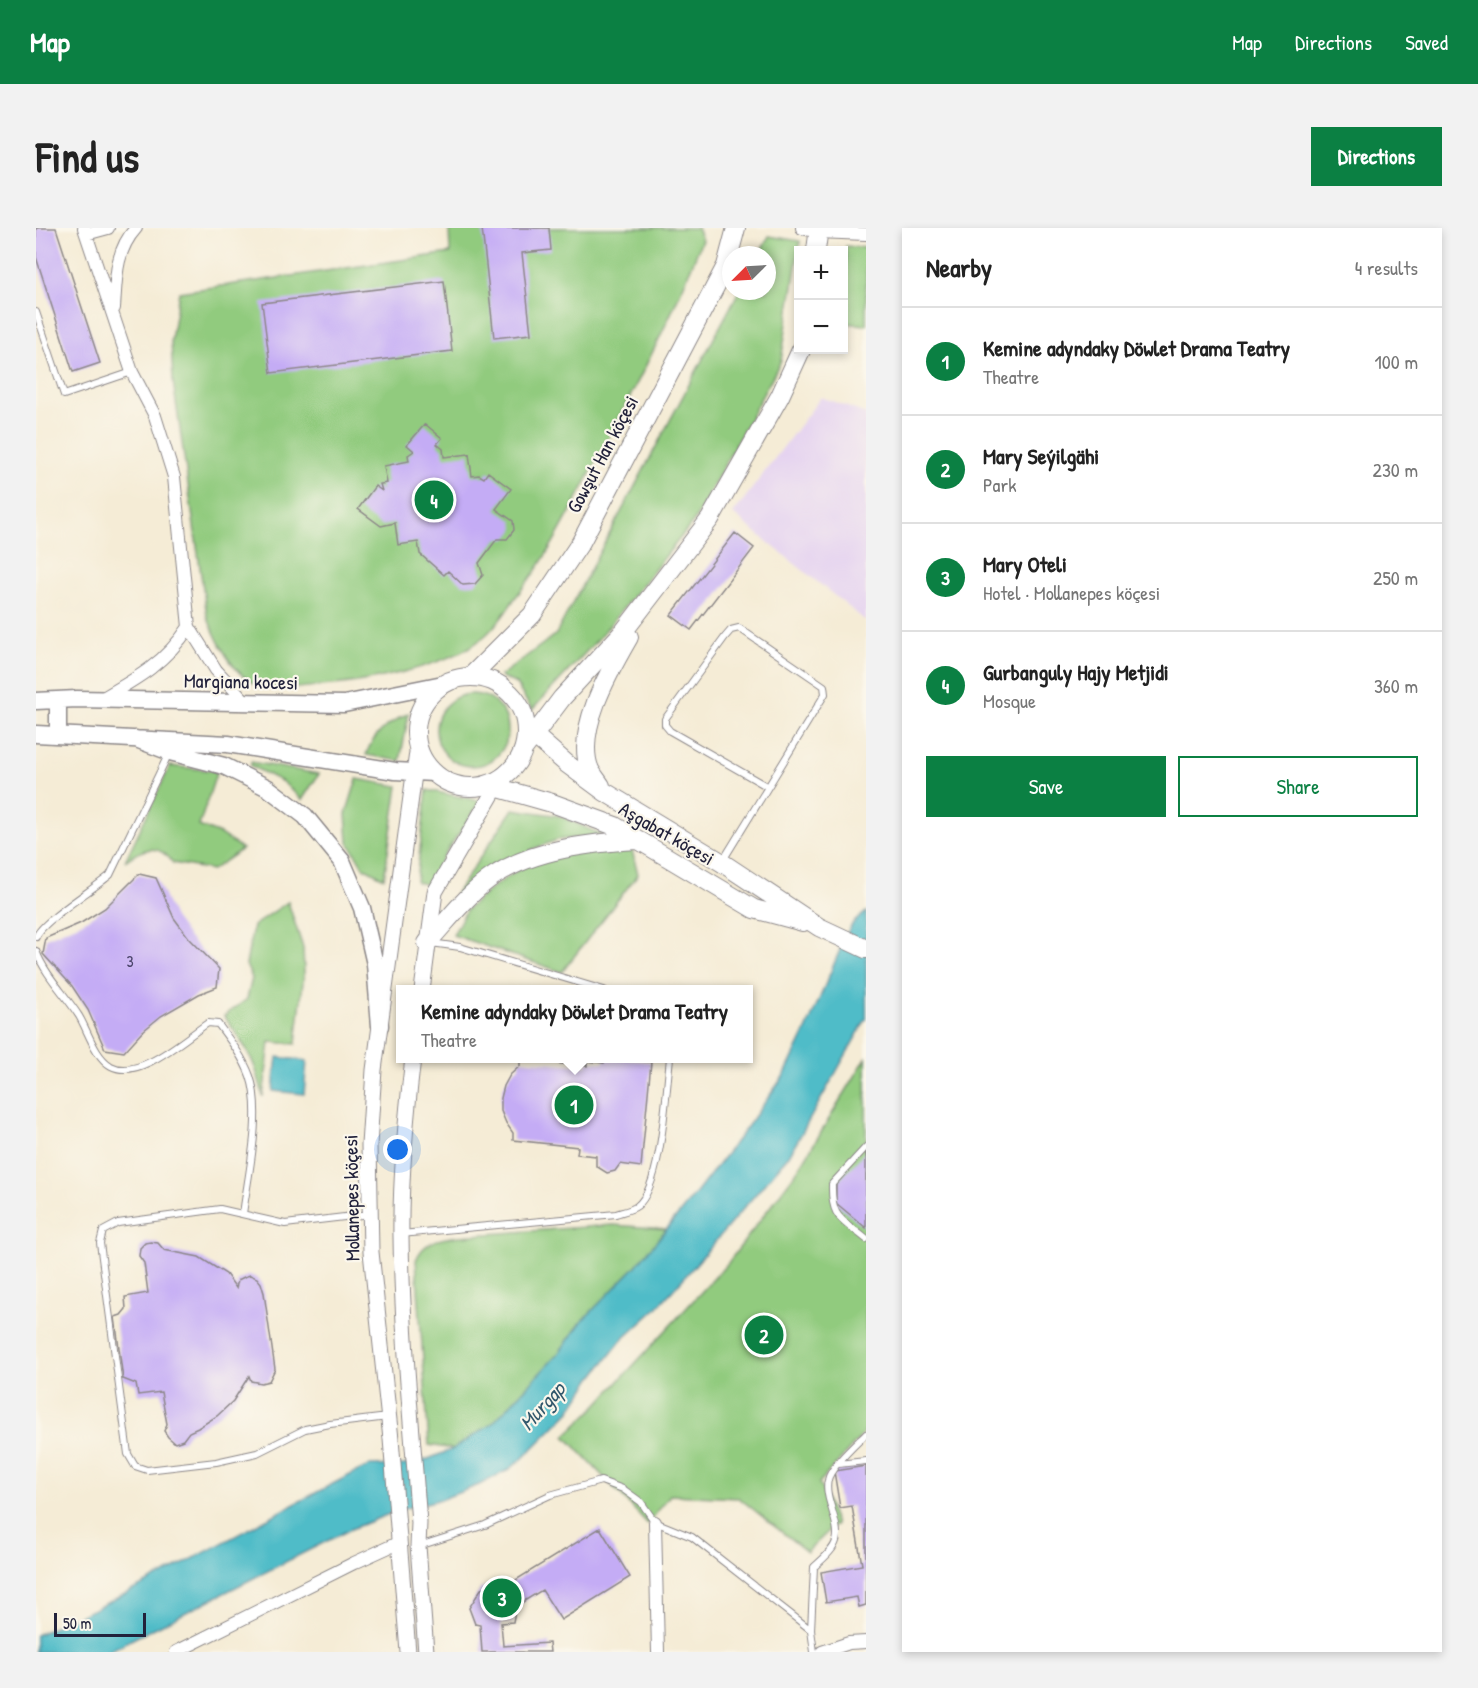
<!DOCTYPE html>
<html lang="en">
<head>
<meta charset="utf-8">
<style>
  body { margin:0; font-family:"Patrick Hand",sans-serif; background:#f2f2f2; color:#222 }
  .controls { position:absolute; right:18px; top:18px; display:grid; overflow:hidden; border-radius:0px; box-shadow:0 3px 9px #0003 }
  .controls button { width:54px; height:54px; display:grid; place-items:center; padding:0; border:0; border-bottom:2px solid #e0e0e0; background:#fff; color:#222; font:30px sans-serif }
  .compass { position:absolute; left:686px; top:18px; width:54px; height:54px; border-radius:50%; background:#fff; box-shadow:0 3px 9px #0003; rotate:246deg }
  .scale { position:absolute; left:18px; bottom:15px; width:92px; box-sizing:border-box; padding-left:6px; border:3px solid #22223b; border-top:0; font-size:16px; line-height:21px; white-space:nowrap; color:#22223b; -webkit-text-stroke:4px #fbf7ec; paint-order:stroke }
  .you { position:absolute; left:362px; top:922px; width:21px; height:21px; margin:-15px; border:4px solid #fff; border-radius:50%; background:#1a73e8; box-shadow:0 0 0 9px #1a73e833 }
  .badge { display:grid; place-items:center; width:39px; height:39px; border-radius:50%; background:#0b8043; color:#fff; font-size:20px; font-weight:700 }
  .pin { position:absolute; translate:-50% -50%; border:3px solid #fff; box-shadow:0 2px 6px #0006 }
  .popup { position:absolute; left:360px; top:757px; width:357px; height:78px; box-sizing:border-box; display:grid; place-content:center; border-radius:0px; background:#fff; filter:drop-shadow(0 2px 4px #0005); font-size:20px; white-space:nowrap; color:#767676 }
  .popup b { font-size:22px; color:#222 }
  .popup::after { content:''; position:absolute; left:50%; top:100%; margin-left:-12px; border:12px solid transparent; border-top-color:#fff }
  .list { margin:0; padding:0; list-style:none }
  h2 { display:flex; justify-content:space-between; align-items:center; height:78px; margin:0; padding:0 24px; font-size:26px }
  h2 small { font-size:20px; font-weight:400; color:#767676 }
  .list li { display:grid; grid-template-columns:39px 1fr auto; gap:18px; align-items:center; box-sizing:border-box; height:108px; padding:0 24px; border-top:2px solid #e0e0e0 }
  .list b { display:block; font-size:22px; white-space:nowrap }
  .list p { margin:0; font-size:20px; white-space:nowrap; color:#767676 }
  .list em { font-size:20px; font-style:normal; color:#767676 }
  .actions { display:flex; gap:12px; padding:18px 24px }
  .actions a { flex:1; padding:14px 0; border:2px solid #0b8043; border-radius:0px; text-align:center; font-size:21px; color:#0b8043 }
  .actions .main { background:#0b8043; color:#fff }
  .map { position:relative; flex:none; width:830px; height:1424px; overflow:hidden; border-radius:0px }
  header { display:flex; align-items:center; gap:36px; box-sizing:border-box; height:84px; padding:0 30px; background:#0b8043; color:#fff }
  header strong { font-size:28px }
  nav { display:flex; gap:33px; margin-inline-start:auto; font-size:21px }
  .intro { display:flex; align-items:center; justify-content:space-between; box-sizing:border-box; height:144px; padding:0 36px }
  h1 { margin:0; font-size:42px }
  .button { padding:15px 27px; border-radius:0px; background:#0b8043; color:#fff; font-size:21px; font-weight:700 }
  main { display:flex; gap:36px; padding:0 36px }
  aside { flex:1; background:#fff; border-radius:0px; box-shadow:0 3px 9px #0003 }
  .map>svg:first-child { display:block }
  .built { fill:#e5d3f0 }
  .green { fill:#91cb7e; stroke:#5a765c; stroke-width:1.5 }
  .water { fill:#4fbcc8; stroke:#386f82; stroke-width:1.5 }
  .building { fill:#c4acf5 }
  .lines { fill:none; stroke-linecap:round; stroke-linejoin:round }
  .service-casing { stroke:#8c8788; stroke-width:8 }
  .minor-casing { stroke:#8c8788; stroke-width:14 }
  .tertiary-casing { stroke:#8c8788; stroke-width:17 }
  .secondary-casing { stroke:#8c8788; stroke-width:19 }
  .primary-casing { stroke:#8c8788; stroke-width:20 }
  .service { stroke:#fff; stroke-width:6 }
  .minor { stroke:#fff; stroke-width:12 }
  .tertiary { stroke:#fff; stroke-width:15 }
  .secondary { stroke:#fff; stroke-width:16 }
  .primary { stroke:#fff; stroke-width:18 }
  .labels { text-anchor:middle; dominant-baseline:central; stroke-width:4.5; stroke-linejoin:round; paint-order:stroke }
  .number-label { font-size:16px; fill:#4a446a }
  .street-label { font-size:20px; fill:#22223b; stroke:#fbf7ec }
  .water-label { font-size:21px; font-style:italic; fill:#32586c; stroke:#fbf7ec }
</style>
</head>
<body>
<header>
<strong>Map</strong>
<nav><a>Map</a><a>Directions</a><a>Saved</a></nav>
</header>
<div class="intro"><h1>Find us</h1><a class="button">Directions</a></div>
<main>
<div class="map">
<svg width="830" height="1424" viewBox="0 0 830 1424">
  <rect width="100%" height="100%" fill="#fbf7ec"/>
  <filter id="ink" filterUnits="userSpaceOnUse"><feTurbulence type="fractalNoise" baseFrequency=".0167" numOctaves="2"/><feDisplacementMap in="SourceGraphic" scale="12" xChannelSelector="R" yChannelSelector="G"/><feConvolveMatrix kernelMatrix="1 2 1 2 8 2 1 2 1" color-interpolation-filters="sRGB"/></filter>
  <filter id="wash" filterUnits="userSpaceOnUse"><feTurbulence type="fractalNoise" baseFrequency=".008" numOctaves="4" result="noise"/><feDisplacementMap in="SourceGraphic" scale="24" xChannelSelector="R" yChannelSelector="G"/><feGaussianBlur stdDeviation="1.35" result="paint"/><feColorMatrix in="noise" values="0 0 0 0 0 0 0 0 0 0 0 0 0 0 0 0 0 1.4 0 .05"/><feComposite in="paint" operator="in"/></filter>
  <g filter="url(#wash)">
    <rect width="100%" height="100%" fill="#f5ecd6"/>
    <path class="built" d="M 785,169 L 830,186 L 830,393 L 697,286 Z"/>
    <path class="green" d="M 413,0 L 661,0 L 666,12 C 637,89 598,161 560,234 C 544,266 527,299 508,330 C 500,344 489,357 479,370 C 468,387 457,403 440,415 C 406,439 326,456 284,458 C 268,459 250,462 234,460 C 200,457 182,415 171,388 L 137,153 L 135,112 L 143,64 L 414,25 Z
      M 733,8 L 764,13 L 745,133 L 658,293 L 564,409 L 496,482 L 480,456 L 464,448 L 520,406 L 703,63 L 731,63 L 731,27 L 723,27 Z
      M 810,18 L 830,20 L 830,97 L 808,95 Z
      M400 502a36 36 0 1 1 72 0a36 36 0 1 1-72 0Z
      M 373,485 L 364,533 L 330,527 C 337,505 353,495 373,485 Z
      M 215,534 L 283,546 L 266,572 L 247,554 L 215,538 Z
      M 134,538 L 181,543 L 163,598 L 184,606 L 206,621 L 176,642 L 137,635 C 123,614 107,620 89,633 Z
      M 321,551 L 362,558 L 348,650 L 327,639 L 312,613 L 310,586 Z
      M 391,562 L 445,573 L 406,630 L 393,657 L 380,654 Z
      M 477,581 L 524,588 L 566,607 L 521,612 L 497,621 L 419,679 L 420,665 Z
      M 596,622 L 602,646 L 526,744 L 417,707 L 430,682 L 457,659 L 491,636 L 541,623 Z
      M 252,674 L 267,720 L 268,745 L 260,816 L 234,814 L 227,869 C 220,832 209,818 188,788 L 211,771 L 216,750 L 210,737 L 217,698 Z
      M 830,830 L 830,1203 L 783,1255 L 800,1296 L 771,1324 L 703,1270 L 634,1267 L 612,1296 L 529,1208 L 558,1180 L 692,1035 L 764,939 Z
      M 577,997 L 631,1001 L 600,1038 L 547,1092 L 522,1126 L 456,1196 L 417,1221 L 393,1217 L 380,1032 C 388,1012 404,1011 423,1008 Z"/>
    <path class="water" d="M 830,684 L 830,791 L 754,926 L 654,1043 L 619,1082 L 585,1113 L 556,1150 L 534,1183 L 485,1232 L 472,1242 L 443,1257 L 406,1271 L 366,1281 L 315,1301 L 71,1424 L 0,1424 L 0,1407 C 110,1361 213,1298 320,1244 L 333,1238 L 368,1237 L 392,1231 L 417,1221 L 456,1196 L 522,1126 L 547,1092 L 600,1038 L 661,964 L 714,895 L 749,846 L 771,800 L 811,705 L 817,695 Z
      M 241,829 L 271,833 L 268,866 L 237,863 Z"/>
    <g id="blocks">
      <path class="building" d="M 0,0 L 20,0 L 64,135 L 37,144 L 0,29 Z
        M 446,0 L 513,0 L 515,22 L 486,25 L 495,106 L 458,110 Z
        M 408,53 L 416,123 L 235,145 L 226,75 Z
        M 389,196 L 406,210 L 401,216 L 407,221 L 408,229 L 433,226 L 436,248 L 443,247 L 448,250 L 452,244 L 475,261 L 460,281 L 477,293 L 478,302 L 471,311 L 461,311 L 443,335 L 447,347 L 439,356 L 427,357 L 412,343 L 408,347 L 384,326 L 382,314 L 362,317 L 359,295 L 345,298 L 322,281 L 339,258 L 346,263 L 344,256 L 351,255 L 348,238 L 373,233 L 372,227 L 378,223 L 371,217 Z
        M 699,305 L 718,320 L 655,402 L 635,387 Z
        M 103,646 L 120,650 L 138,690 L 153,710 L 183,741 L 181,759 L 163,766 L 125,788 L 107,803 L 88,824 L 69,821 L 52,782 L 36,758 L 7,726 L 10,710 L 45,695 L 69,680 Z
        M 569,830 L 594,830 L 594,832 L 615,834 L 605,939 L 584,936 L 579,943 L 571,945 L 560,938 L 560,928 L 541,926 L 542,919 L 477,912 L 477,905 L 470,895 L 465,883 L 465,870 L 468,858 L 474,847 L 484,838 L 484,832 L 551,838 L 551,833 L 568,835 Z
        M 830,923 L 830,1000 L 800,975 L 800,956 Z
        M 115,1014 L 122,1015 L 128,1022 L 163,1029 L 190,1046 L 200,1060 L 202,1052 L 208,1049 L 214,1047 L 221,1050 L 225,1055 L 228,1065 L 239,1141 L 233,1153 L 225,1155 L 215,1153 L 213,1148 L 197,1173 L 181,1188 L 162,1200 L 153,1204 L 147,1212 L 139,1215 L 132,1209 L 128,1203 L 131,1196 L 125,1164 L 102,1167 L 100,1156 L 87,1151 L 79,1089 L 85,1087 L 90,1081 L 89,1069 L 112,1065 L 108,1035 L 103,1028 L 104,1020 L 109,1015 Z
        M 830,1238 L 830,1377 L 823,1379 L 821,1369 L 790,1374 L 785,1344 L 826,1337 L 816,1278 L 804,1280 L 798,1243 Z
        M 564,1300 L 594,1349 L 525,1392 L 506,1362 L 480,1378 L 477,1394 L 465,1395 L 467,1418 L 513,1415 L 514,1424 L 446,1424 L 444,1397 L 439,1396 L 433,1380 L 445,1361 L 455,1357 L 467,1360 Z"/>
    </g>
  </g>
  <g filter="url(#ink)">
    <use href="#blocks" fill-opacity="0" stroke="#8c8788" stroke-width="1.5"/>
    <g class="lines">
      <defs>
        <path id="service" d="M 0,84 L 28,167 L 96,144
          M 686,634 L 789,466 L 788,458 L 703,400 L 695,402 L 689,409 L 629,491 L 629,497 L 634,503 L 732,559
          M 0,709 C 6,693 58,661 74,647 L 133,525
          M 395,715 L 424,719 L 568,762
          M 0,723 C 9,747 29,766 43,788 C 52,803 59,829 75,838 C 103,853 149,810 172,795 L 182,796 C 194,812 207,829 214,848 C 227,885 212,947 207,986
          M 830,919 L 796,956 C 795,991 805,990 830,1011
          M 334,986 L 249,996 L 184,981 L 82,995 L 67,1003 L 64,1015 L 92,1226 L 99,1238 L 111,1242 L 180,1234 L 221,1225 L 269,1201 L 294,1196 L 352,1189
          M 365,1006 L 580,986 C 586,984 596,982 601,978 C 626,959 630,863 634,830
          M 802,1236 L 830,1233
          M 383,1318 L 449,1297 L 514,1267 L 565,1253 L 587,1261 L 605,1274 L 619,1294 L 656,1309 L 775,1402
          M 778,1424 L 775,1402 L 778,1339 C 807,1314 804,1310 794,1275 C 792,1268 790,1259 792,1252 C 794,1239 820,1216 830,1206"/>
        <path id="minor" d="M 48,0 L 96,144 L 119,188 L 138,249 L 153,399 L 180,442 L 210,474
          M 766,0 L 782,4 L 830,6
          M 50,6 L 72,0
          M 78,80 C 80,51 79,23 100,0
          M 67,470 C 102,450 130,434 153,399
          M 619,1294 L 622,1424
          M 140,1424 L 318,1335 L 364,1314
          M 786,1424 L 813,1415 L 830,1414"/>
        <path id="tertiary" d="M 386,762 L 399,664 L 465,551
          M 377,830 C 370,889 364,949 365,1008 C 366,1104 376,1200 383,1295 L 382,1318 L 390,1424
          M 372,1424 L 355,1211 L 335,1024 L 333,917 L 338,842 L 382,517"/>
        <path id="secondary" d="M 0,473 L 41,471 L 308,476 L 407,456
          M 0,506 L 192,516 L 359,543 L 398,545
          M 22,507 L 22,472
          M 100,511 L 134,524 L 188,538 L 232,560 L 269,588 L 306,633 L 326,680 L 339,736 L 344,798"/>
        <path id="primary" d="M 780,22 L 783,0
          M 434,449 L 496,387 L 545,314 L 690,38 L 700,0
          M380 504a55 55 0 1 1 110 0a55 55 0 1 1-110 0Z
          M 491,501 L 531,536 L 569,564 L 685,634 L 783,699 L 830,721
          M 489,519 L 526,470 L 588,403 L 674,291 L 744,168 L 765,122
          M 452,557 L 516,575 L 579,598 L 718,681 L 767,694
          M 565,558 C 562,553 557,547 554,542 C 538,503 574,442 593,409
          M 391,715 C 412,692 433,664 459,647 C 499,621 555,615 601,612"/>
      </defs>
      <use href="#service" class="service-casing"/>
      <use href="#minor" class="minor-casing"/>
      <use href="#tertiary" class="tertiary-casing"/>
      <use href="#secondary" class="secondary-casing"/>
      <use href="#primary" class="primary-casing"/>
      <use href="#service" class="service"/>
      <use href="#minor" class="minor"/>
      <use href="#tertiary" class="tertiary"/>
      <use href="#secondary" class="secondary"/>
      <use href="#primary" class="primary"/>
    </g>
  </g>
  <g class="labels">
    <g class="number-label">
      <text x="94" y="733">3</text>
    </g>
    <g class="street-label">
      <text transform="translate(566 226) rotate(-62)">Gowşut Han köçesi</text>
      <text transform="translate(205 453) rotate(1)">Margiana kocesi</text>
      <text transform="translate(631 605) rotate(30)">Aşgabat köçesi</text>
      <text transform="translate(315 970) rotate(-91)">Mollanepes köçesi</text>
    </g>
    <g class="water-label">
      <text transform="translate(506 1178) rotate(-48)">Murgap</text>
    </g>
  </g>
</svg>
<div class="controls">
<button>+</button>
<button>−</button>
</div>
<svg class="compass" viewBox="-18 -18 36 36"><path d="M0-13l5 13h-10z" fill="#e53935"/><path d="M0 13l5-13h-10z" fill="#767676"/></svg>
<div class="scale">50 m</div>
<div class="you"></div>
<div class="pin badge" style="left:538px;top:877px">1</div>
<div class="popup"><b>Kemine adyndaky Döwlet Drama Teatry</b>Theatre</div>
<div class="pin badge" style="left:728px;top:1107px">2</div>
<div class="pin badge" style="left:466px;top:1370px">3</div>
<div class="pin badge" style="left:398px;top:272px">4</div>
</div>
<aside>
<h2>Nearby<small>4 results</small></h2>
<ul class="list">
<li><span class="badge">1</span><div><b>Kemine adyndaky Döwlet Drama Teatry</b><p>Theatre</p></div><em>100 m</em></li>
<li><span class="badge">2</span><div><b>Mary Seýilgähi</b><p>Park</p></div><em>230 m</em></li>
<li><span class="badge">3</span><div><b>Mary Oteli</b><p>Hotel · Mollanepes köçesi</p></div><em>250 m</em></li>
<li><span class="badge">4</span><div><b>Gurbanguly Hajy Metjidi</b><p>Mosque</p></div><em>360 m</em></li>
</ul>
<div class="actions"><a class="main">Save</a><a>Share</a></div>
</aside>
</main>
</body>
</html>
